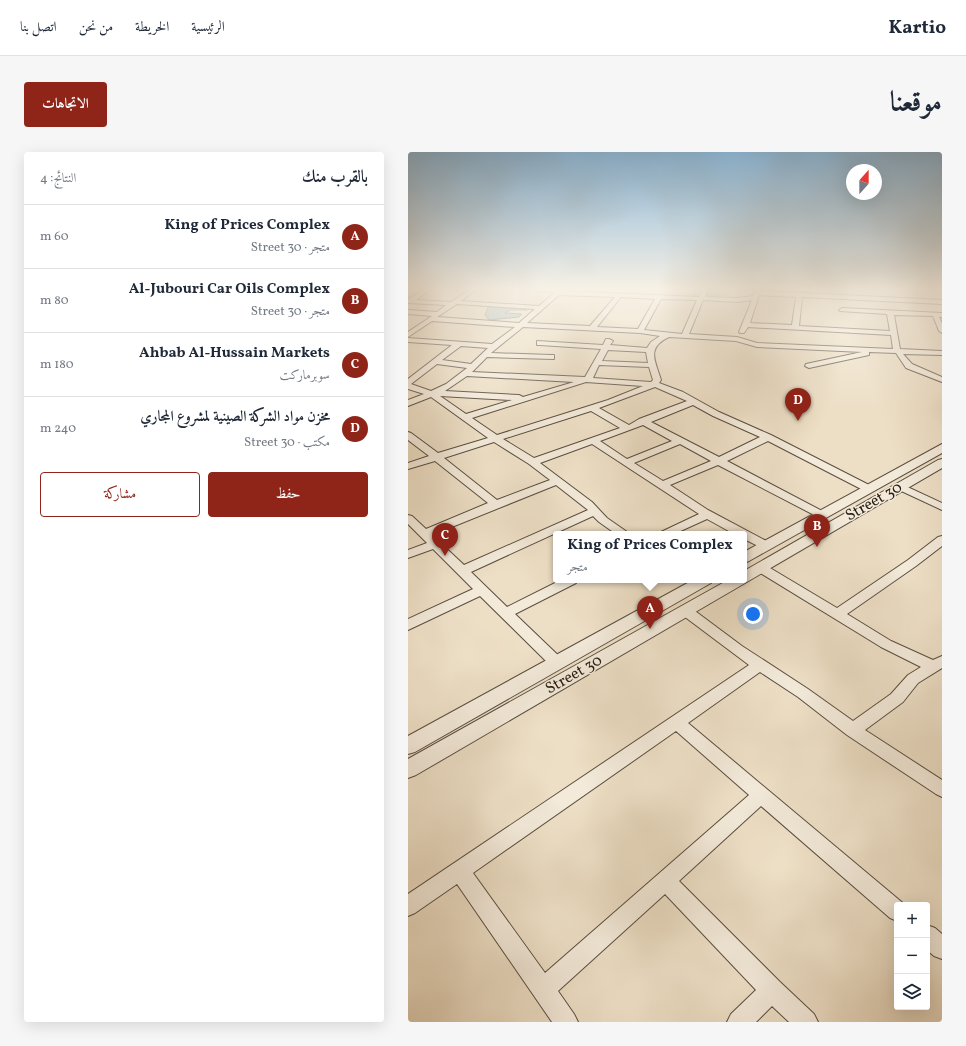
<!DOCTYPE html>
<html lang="ar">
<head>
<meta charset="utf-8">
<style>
  body { margin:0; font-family:Vollkorn,Amiri,serif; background:#f6f6f7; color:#1f2937; direction:rtl }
  .controls { position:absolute; right:12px; bottom:12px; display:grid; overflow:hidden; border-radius:4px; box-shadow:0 4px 16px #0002 }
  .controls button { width:36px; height:36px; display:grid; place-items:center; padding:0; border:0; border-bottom:1px solid #e0e1e3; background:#fff; color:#1f2937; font:20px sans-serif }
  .compass { position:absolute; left:438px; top:12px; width:36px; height:36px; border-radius:50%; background:#fff; box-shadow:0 4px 16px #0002; rotate:21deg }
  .you { position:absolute; left:345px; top:462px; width:14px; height:14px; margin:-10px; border:3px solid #fff; border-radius:50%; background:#1a73e8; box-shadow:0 0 0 6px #1a73e833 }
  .badge { display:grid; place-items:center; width:26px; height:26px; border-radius:50%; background:#8f2418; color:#fff; font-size:13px; font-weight:700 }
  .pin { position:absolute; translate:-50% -33px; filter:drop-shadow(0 1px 2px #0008) }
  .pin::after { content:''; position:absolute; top:21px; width:14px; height:12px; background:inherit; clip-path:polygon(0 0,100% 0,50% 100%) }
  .popup { position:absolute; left:145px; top:379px; width:194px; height:52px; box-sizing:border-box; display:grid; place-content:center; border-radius:4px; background:#fff; filter:drop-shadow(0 1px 3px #0005); font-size:13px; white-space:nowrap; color:#747a83 }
  .popup b { font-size:15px; color:#1f2937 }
  .popup::after { content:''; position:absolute; left:50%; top:100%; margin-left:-8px; border:8px solid transparent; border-top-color:#fff }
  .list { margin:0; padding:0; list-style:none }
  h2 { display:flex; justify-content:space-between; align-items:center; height:52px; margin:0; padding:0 16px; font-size:17px }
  h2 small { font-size:13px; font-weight:400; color:#747a83 }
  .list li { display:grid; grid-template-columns:26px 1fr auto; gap:12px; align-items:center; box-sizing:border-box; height:64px; padding:0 16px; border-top:1px solid #e0e1e3 }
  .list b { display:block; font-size:15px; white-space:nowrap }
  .list p { margin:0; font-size:13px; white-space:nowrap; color:#747a83 }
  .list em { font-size:13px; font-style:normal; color:#747a83 }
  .actions { display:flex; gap:8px; padding:12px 16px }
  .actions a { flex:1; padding:9px 0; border:1px solid #8f2418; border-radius:4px; text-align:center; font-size:14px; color:#8f2418 }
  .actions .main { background:#8f2418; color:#fff }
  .icon { flex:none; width:22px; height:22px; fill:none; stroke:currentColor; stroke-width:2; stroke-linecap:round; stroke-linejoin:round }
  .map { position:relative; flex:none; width:534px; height:870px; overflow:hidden; direction:ltr; border-radius:4px }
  header { display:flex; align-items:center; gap:24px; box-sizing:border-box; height:56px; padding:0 20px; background:#fff; border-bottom:1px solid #e0e1e3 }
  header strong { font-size:19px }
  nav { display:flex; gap:22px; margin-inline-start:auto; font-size:14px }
  .intro { display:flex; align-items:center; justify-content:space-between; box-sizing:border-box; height:96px; padding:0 24px }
  h1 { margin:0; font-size:28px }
  .button { padding:10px 18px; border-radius:4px; background:#8f2418; color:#fff; font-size:14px; font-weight:700 }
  main { display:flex; gap:24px; padding:0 24px }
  aside { flex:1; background:#fff; border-radius:4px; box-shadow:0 4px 16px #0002 }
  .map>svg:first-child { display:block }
  .water { fill:#9dbabe; stroke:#6f7b7a }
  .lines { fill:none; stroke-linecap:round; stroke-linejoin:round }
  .minor-casing { stroke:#5a4e40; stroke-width:2 }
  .tertiary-casing { stroke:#5a4e40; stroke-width:2 }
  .minor { fill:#f3eada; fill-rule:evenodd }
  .tertiary { fill:#f3eada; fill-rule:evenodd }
  .labels { text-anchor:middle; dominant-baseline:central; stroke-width:3; stroke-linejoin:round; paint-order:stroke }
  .street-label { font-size:16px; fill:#291d13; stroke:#f3eada }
</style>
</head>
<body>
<header>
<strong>Kartio</strong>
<nav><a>الرئيسية</a><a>الخريطة</a><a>من نحن</a><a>اتصل بنا</a></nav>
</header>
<div class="intro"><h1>موقعنا</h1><a class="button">الاتجاهات</a></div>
<main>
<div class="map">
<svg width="534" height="870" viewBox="0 0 534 870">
  <rect width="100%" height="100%" fill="#eddfc6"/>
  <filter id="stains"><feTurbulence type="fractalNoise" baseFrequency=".005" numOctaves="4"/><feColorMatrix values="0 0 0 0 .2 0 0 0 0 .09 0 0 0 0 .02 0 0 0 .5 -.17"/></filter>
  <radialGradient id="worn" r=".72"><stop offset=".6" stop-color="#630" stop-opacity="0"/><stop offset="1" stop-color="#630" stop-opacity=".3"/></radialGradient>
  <path class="water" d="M 289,137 L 322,137 L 320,143 L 285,143 Z
    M 81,153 L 111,154 L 119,158 L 102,158 L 97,161 L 114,162 L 111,165 L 81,168 L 77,163 Z"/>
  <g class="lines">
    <defs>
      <path id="minor" d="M 17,137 L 23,137 L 8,148 L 43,150 L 63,137 L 69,137 L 53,149 L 131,154 L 147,140 L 126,139 L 123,137 L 157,137 L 155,139 L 291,145 L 294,137 L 300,137 L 297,145 L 330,146 L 345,144 L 348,137 L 351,137 L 353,139 L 534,148 L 534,152 L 394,145 L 391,174 L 482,179 L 479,162 L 432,159 L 431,158 L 434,156 L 534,161 L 534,165 L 531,165 L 534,171 L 534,181 L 531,179 L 525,164 L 486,163 L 492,197 L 534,199 L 534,203 L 495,202 L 504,212 L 534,225 L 534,230 L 498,216 L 488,201 L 461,200 L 461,203 L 401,216 L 397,214 L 398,212 L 454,200 L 349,195 L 328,189 L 261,185 C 238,196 247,208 253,228 L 251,231 L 275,240 L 311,260 L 363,283 L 465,335 L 466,337 L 461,340 L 457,339 L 360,289 L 319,309 L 418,361 L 420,363 L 418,365 L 410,365 L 310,313 L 262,333 L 300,358 L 362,391 L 364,394 L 362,397 L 358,398 L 336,387 L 336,382 L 326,382 L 299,367 L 266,382 L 251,382 L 253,380 L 291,362 L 184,292 L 132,311 L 184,350 L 199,366 L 222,382 L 208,382 L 191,370 L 185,364 L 63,420 L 99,455 L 153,428 L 169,428 L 168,431 L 107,462 L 154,507 L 156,511 L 154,515 L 149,516 L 144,515 L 72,444 L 0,478 L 0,467 L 65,437 L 25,397 L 0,406 L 0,398 L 19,391 L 0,372 L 0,363 L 4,364 L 18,377 L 80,351 L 27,309 L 0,317 L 0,311 L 21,304 L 0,288 L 0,280 L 3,281 L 30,301 L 80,286 L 23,245 L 0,254 L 0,248 L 16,242 L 0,237 L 0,227 L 44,193 L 0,190 L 0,186 L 84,192 L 107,175 L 24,169 L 0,185 L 0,180 L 24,164 L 0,162 L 0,158 L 29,160 L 38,153 L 0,151 L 0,147 ZM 151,143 L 207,145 L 182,174 L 119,171 ZM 351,143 L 388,145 L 384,173 L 342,171 ZM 213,145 L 247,147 L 230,177 L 189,175 ZM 253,147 L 289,148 L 274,182 L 236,178 ZM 295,148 L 330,150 L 344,148 L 331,180 L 332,181 L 336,181 L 340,175 L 483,183 L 485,197 L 349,191 L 329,185 L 281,182 ZM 49,152 L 127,157 L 111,171 L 29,165 ZM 115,175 L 232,181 L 252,184 L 243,190 L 239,196 L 202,193 L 205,189 L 201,187 L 198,187 L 195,193 L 129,189 L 129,193 L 132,193 L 193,197 L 177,225 L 64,220 L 79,205 L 146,207 L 146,203 L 143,203 L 83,201 ZM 53,194 L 80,196 L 63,212 L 34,208 ZM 200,198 L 238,200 L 240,211 L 194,209 ZM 29,212 L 59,216 L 38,232 L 23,239 L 3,232 ZM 191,213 L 241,215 L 245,228 L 243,230 L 185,226 ZM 59,224 L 166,230 L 115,245 L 111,243 L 37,239 ZM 178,230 L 235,234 L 200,248 L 89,283 L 64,266 ZM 247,235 L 279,249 L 231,267 L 221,273 L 191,256 ZM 32,244 L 104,248 L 58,262 ZM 285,253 L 305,264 L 352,285 L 311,305 L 243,270 ZM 183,259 L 212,276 L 126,306 L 95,287 ZM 235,273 L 264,289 L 219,307 L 192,289 ZM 86,290 L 121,312 L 142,328 L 89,348 L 36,306 ZM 272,292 L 303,309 L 255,329 L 226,311 ZM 148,333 L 180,358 L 56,413 L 24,383 Z
        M 493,332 L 534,351 L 534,358 L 489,337 L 488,335 L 489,333 Z
        M 534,384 L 534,394 L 508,414 L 439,462 L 483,489 L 525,508 L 534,504 L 534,516 L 510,531 L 495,550 L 457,578 L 534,628 L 534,645 L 528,642 L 439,583 L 390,545 L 352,520 L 280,571 L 496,752 L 497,753 L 489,753 L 489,769 L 482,766 L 353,654 L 271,729 L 372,830 L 406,862 L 410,870 L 381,870 L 364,854 L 348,870 L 319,870 L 323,862 L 348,838 L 257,742 L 150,839 L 166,862 L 170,870 L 144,870 L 49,732 L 7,761 L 0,764 L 0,742 L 341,513 L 273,462 L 271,459 L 273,456 L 278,455 L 283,456 L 334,494 L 400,537 L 445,569 L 483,542 L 500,523 L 513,515 L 473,495 L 349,419 L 347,416 L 349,413 L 357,413 L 429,456 L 500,408 L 530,385 ZM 268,579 L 341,643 L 137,821 L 65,721 Z
        M 519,773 L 527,776 L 534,782 L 534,807 L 526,804 L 519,798 Z"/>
      <path id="tertiary" d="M 534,292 L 534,301 L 341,409 L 336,411 L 336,400 Z
        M 534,307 L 534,316 L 8,623 L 0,626 L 0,607 L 320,428 L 336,428 L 336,419 L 530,308 Z
        M 285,428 L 305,428 L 303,431 L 7,600 L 0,602 L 0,584 Z"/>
    </defs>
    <use href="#minor" class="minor-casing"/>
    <use href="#tertiary" class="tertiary-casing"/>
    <use href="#minor" class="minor"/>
    <use href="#tertiary" class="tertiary"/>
  </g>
  <linearGradient id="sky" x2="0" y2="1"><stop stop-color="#8ab6d7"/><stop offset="0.53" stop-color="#f7f1e5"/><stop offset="1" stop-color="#f7f1e5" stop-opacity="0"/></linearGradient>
  <rect width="534" height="258" fill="url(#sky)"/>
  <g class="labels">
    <g class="street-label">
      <text transform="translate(466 350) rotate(-30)">Street 30</text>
      <text transform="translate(166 523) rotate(-30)">Street 30</text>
    </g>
  </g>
  <rect width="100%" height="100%" filter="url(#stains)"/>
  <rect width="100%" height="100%" fill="url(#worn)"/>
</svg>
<div class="controls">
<button>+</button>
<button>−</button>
<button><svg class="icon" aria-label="layers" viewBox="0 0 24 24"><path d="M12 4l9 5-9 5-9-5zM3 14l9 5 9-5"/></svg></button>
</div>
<svg class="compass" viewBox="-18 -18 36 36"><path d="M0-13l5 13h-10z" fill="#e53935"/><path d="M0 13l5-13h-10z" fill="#747a83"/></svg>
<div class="you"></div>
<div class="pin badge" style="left:242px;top:477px">A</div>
<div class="popup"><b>King of Prices Complex</b>متجر</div>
<div class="pin badge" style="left:409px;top:395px">B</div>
<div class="pin badge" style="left:37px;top:404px">C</div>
<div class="pin badge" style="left:390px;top:269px">D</div>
</div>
<aside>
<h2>بالقرب منك<small>النتائج: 4</small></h2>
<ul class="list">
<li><span class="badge">A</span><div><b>King of Prices Complex</b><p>متجر · Street 30</p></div><em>60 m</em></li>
<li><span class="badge">B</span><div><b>Al-Jubouri Car Oils Complex</b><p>متجر · Street 30</p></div><em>80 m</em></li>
<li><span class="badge">C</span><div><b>Ahbab Al-Hussain Markets</b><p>سوبرماركت</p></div><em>180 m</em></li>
<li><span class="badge">D</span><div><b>مخزن مواد الشركة الصينية لمشروع المجاري</b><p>مكتب · Street 30</p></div><em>240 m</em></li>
</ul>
<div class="actions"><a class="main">حفظ</a><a>مشاركة</a></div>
</aside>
</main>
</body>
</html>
